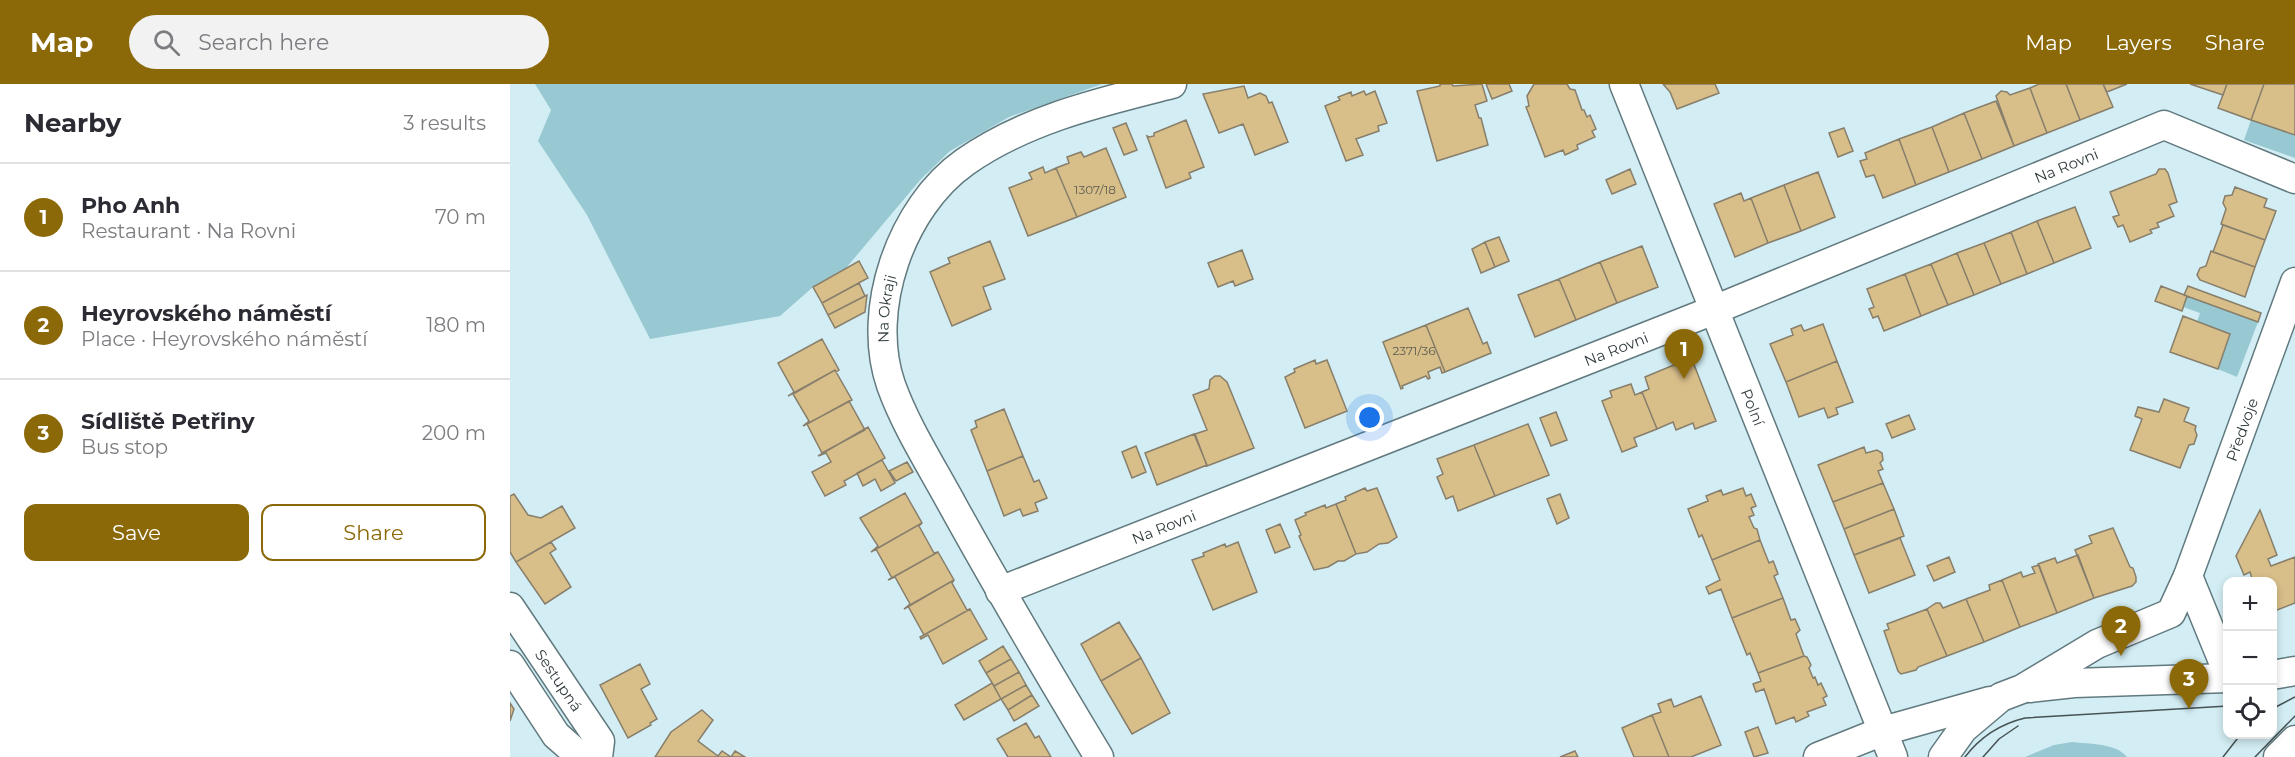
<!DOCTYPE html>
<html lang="en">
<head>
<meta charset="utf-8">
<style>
  body { margin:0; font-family:Montserrat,sans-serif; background:#f2f2f3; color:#2b2b33 }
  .controls { position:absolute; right:18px; bottom:18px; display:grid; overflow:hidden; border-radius:12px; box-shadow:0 3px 9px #0003 }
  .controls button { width:54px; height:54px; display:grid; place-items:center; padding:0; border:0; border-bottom:2px solid #e1e1e2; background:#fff; color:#2b2b33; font:30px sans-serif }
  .you { position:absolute; left:860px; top:334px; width:21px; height:21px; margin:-15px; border:4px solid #fff; border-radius:50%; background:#1a73e8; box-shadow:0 0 0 9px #1a73e833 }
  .badge { display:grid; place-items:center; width:39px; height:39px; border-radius:50%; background:#8b6909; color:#fff; font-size:20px; font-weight:700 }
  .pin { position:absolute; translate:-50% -50px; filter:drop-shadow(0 2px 3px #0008) }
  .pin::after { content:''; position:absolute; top:32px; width:21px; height:18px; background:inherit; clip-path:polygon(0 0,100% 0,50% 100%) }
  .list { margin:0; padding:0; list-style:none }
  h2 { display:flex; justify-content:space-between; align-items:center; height:78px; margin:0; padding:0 24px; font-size:26px }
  h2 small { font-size:20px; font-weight:400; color:#7c7c81 }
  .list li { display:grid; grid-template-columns:39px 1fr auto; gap:18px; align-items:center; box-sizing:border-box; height:108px; padding:0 24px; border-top:2px solid #e1e1e2 }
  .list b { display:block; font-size:22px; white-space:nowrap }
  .list p { margin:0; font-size:20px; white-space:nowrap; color:#7c7c81 }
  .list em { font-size:20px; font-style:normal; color:#7c7c81 }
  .actions { display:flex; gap:12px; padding:18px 24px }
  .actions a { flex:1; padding:14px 0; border:2px solid #8b6909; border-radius:12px; text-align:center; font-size:21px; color:#8b6909 }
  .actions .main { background:#8b6909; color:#fff }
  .icon { flex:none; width:33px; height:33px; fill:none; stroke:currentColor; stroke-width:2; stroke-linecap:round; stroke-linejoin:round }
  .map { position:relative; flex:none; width:1785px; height:673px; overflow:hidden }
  header { display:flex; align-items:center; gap:36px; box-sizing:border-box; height:84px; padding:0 30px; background:#8b6909; color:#fff }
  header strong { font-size:28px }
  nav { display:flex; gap:33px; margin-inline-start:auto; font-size:21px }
  .search { width:420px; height:54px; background:#f2f2f3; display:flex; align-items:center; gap:15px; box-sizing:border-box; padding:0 21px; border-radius:33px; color:#7c7c81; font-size:22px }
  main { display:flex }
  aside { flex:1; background:#fff }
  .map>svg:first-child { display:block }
  .green { fill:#98c9d3 }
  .building { fill:#d8be89; stroke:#877e6b; stroke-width:1.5 }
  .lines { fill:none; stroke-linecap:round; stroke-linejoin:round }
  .minor-casing { stroke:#617a7f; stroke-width:31 }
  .minor { stroke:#fff; stroke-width:28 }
  .tram { stroke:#465355; stroke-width:1.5 }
  .labels { text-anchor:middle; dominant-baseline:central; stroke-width:5; stroke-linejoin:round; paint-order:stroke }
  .number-label { font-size:12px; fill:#5c5d52 }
  .street-label { font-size:15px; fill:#323d3f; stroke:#fff }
</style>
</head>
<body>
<header>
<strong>Map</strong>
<div class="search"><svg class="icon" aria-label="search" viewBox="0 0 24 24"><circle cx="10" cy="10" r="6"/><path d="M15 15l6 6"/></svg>Search here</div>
<nav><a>Map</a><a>Layers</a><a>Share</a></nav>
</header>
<main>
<aside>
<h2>Nearby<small>3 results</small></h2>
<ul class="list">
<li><span class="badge">1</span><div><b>Pho Anh</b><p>Restaurant · Na Rovni</p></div><em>70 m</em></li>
<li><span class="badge">2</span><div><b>Heyrovského náměstí</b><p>Place · Heyrovského náměstí</p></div><em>180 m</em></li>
<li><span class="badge">3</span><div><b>Sídliště Petřiny</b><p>Bus stop</p></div><em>200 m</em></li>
</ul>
<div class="actions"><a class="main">Save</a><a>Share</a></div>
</aside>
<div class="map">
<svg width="1785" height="673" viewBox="0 0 1785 673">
  <rect width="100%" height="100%" fill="#d2edf3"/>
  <path class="green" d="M 25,0 L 592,0 L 499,33 L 440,67 L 411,95 L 336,184 L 303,203 L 270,232 L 140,255 L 77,131 L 28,57 L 41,26 Z
    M 1741,36 L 1785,51 L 1785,74 L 1734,56 Z
    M 1677,212 L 1748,238 L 1727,293 L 1708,285 L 1720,250 L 1687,238 L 1690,229 L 1673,223 Z
    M 1562,658 C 1579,660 1606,659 1617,673 L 1515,673 L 1544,661 Z"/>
  <path class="building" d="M 930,0 L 942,0 L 943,2 L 972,0 L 977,17 L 965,21 L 969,34 L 971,34 L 978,61 L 927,77 L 907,7 L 930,2 Z
    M 976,0 L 999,0 L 1002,7 L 982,15 Z
    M 1024,0 L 1057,0 L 1060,5 L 1065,6 L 1072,26 L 1074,26 L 1077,33 L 1080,31 L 1086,45 L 1082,47 L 1085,53 L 1067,61 L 1068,65 L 1055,71 L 1053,66 L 1035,73 L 1016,23 L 1019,22 L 1017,12 Z
    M 1153,0 L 1205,0 L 1209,9 L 1167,25 L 1160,8 Z
    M 1529,0 L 1556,0 L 1570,36 L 1537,49 L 1520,4 Z
    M 1556,0 L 1593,0 L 1603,23 L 1570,36 Z
    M 1593,0 L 1617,0 L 1597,8 Z
    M 1680,0 L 1717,0 L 1713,11 Z
    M 1717,0 L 1754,0 L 1741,36 L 1708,24 Z
    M 1754,0 L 1785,0 L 1785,51 L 1741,36 Z
    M 734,2 L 738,14 L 750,9 L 756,12 L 759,19 L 762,18 L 778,58 L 745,71 L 733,40 L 709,49 L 693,10 Z
    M 1520,4 L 1537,49 L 1504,62 L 1486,12 L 1491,7 L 1497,8 L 1500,11 Z
    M 854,7 L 856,11 L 865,7 L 877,39 L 868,42 L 869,47 L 846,55 L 853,71 L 836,77 L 815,22 L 830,16 L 828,13 L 841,8 L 842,12 Z
    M 1486,17 L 1504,62 L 1472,75 L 1454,29 Z
    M 1454,29 L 1472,75 L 1439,88 L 1422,43 Z
    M 676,36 L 694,83 L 679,89 L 681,94 L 656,104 L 637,52 L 639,53 L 644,52 L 644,49 Z
    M 616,39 L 627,66 L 614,71 L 603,44 Z
    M 1422,43 L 1439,88 L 1406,101 L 1389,55 Z
    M 1334,44 L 1343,67 L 1328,73 L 1319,49 Z
    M 1389,55 L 1406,101 L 1373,114 L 1364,91 L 1356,93 L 1350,77 L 1357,75 L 1355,69 Z
    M 596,64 L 616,113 L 567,133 L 546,84 L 559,79 L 557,73 L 571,68 L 574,73 Z
    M 533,83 L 535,89 L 546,84 L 567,133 L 518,152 L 499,104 L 522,95 L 519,89 Z
    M 1120,85 L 1126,100 L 1102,110 L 1096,96 Z
    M 1649,85 L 1655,85 L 1658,89 L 1667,118 L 1659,121 L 1664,132 L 1647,139 L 1649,143 L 1640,146 L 1642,149 L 1620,158 L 1613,141 L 1608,143 L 1603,133 L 1609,131 L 1600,108 L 1646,90 Z
    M 1308,88 L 1325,133 L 1291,147 L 1274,101 Z
    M 1274,101 L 1291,147 L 1258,159 L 1241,114 Z
    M 1725,103 L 1757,115 L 1754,123 L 1766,127 L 1755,156 L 1711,140 L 1716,125 L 1713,119 L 1715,112 L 1722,111 Z
    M 1231,109 L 1234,117 L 1241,114 L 1258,159 L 1225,173 L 1204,120 Z
    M 1565,123 L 1581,164 L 1544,179 L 1527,137 Z
    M 1527,137 L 1544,179 L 1517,190 L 1501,148 Z
    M 1713,141 L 1755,156 L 1745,183 L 1703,168 Z
    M 1501,148 L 1517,190 L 1491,200 L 1474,159 Z
    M 989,153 L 999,177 L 985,183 L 975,158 Z
    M 480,157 L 495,195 L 473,203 L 481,225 L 442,242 L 420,188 L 440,179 L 438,174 Z
    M 975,158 L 985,183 L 971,189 L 962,165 Z
    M 1474,159 L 1491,200 L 1464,211 L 1447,169 Z
    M 1132,162 L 1148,203 L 1107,219 L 1090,178 Z
    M 732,166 L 743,195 L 725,202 L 723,197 L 708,203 L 698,179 Z
    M 1701,167 L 1745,183 L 1735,213 L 1690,196 L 1687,191 L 1690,184 L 1696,182 Z
    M 1447,169 L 1464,211 L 1438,221 L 1421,180 Z
    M 349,177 L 358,194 L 312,219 L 303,203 Z
    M 1090,178 L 1107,219 L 1066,236 L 1049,195 Z
    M 1421,180 L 1438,221 L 1411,232 L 1395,190 Z
    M 1395,190 L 1411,232 L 1374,247 L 1368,232 L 1363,234 L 1359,225 L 1364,223 L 1357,205 Z
    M 1049,195 L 1066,236 L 1025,253 L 1008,211 Z
    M 349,199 L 355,212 L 318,231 L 312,219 Z
    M 1651,202 L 1677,212 L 1672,227 L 1645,217 Z
    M 1678,202 L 1751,229 L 1748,238 L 1674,211 Z
    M 357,211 L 355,228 L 325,244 L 318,231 Z
    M 958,224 L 973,260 L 977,258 L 981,269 L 935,288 L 916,241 Z
    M 1673,232 L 1720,250 L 1708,285 L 1660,268 Z
    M 1313,240 L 1327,277 L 1276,298 L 1260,260 L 1283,251 L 1281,245 L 1291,241 L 1294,247 Z
    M 916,241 L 935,288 L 932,289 L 930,283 L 918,288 L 920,294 L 918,295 L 916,292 L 892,302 L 893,304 L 891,305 L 873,258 Z
    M 312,255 L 329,286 L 326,288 L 325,286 L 278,312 L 284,308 L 268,279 Z
    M 1178,275 L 1183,278 L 1206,337 L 1185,345 L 1183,339 L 1166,346 L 1163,338 L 1147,345 L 1132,308 L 1139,305 L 1135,293 Z
    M 805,276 L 806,280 L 817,276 L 837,327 L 795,344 L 775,293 L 785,288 L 784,285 Z
    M 1327,277 L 1343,318 L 1326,324 L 1328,330 L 1318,334 L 1314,324 L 1289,333 L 1276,298 Z
    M 325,286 L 342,316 L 293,342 L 299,337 L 283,310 Z
    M 705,292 L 710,292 L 717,298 L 744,364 L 697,382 L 685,350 L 697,346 L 683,311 L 699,305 L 700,296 Z
    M 1121,300 L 1125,311 L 1132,308 L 1147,345 L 1124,354 L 1127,362 L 1112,368 L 1092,317 L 1102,313 L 1100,307 Z
    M 1654,315 L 1679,324 L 1674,337 L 1686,342 L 1685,346 L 1687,351 L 1684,360 L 1679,361 L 1670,384 L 1620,366 L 1632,335 L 1625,332 L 1628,323 L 1649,328 Z
    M 339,317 L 355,346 L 312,369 L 297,340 Z
    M 494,325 L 513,372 L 477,387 L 461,346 L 467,343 L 465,337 Z
    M 1046,328 L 1057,356 L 1041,362 L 1030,334 Z
    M 1399,331 L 1405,345 L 1382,354 L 1376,340 Z
    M 1018,340 L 1039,391 L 985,412 L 964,361 Z
    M 358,343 L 375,374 L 334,397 L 336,401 L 315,412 L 302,388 L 321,378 L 316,369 L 308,372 Z
    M 684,350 L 697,381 L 647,401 L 635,369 Z
    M 964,361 L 985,412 L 948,427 L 943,412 L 936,415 L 927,393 L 933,390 L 927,375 Z
    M 626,362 L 636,388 L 622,394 L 612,368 Z
    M 1354,363 L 1356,369 L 1367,366 L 1372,369 L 1373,376 L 1370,379 L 1373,385 L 1368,387 L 1373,399 L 1323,418 L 1308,381 Z
    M 513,372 L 524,398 L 529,396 L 537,414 L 525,419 L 528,427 L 513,432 L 510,425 L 494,432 L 477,387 Z
    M 372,376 L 385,399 L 371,407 L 365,395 L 353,402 L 347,389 Z
    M 397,378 L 403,388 L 386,397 L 379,387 Z
    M 1373,399 L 1384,425 L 1334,445 L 1323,418 Z
    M 855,404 L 857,407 L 867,404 L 887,453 L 878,459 L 869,460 L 857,468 L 846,470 L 826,420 L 836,416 L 835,413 Z
    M 1233,404 L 1236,412 L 1241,410 L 1246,422 L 1241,424 L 1244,431 L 1239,433 L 1244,444 L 1247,445 L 1250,456 L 1202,476 L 1192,451 L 1189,453 L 1178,425 L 1198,417 L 1196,412 L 1211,406 L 1213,411 Z
    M 395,409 L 412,439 L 361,468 L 368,462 L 350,434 Z
    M 4,410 L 18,431 L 31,434 L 52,422 L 65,444 L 6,478 L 0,468 L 0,412 Z
    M 1050,410 L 1059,434 L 1047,440 L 1037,415 Z
    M 826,420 L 846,470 L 834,477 L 828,477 L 818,483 L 804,486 L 789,452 L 791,451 L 785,436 L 796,431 L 795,429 L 815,421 L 816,424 Z
    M 1384,425 L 1394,452 L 1344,471 L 1334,445 Z
    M 1750,426 L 1767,471 L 1758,475 L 1761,482 L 1785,473 L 1785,519 L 1762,528 L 1762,498 L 1743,498 L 1740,488 L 1734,491 L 1726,472 Z
    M 412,439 L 409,442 L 424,469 L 428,468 L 382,494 L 366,465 Z
    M 770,440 L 780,463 L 765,469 L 756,446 Z
    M 1603,444 L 1620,483 L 1623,484 L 1626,493 L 1626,498 L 1622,502 L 1584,514 L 1565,466 L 1582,459 L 1579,452 Z
    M 1390,454 L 1405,491 L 1359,509 L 1344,471 Z
    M 1250,456 L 1259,479 L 1263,477 L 1264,479 L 1268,490 L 1264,492 L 1273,514 L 1222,534 L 1211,505 L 1199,510 L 1196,503 L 1210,496 L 1202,476 Z
    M 41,458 L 46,465 L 40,469 L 61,503 L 35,520 L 6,478 Z
    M 728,458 L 747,508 L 703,526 L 682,476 L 694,472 L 693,469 L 715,460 L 716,463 Z
    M 428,468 L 444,496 L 394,525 L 400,520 L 385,493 L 378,496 Z
    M 1568,471 L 1584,514 L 1547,529 L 1528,480 L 1545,474 L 1547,479 Z
    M 1439,473 L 1445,488 L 1424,497 L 1417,482 Z
    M 1529,481 L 1547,529 L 1510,543 L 1492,496 L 1511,488 L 1513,493 L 1525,489 L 1522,483 Z
    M 444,496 L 442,499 L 457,526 L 460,525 L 414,551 L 398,522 Z
    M 1492,496 L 1510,543 L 1474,558 L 1456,515 L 1480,506 L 1479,501 Z
    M 1273,514 L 1281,536 L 1285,535 L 1290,546 L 1286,550 L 1294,572 L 1248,589 L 1240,569 L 1237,571 L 1222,534 Z
    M 1456,515 L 1474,558 L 1437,572 L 1417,525 L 1426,519 L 1430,519 L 1433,524 Z
    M 460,525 L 477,555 L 433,580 L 418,551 L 411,555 L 410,553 Z
    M 1417,525 L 1437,572 L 1408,583 L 1406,586 L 1391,590 L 1388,587 L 1374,547 L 1379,545 L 1377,540 Z
    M 609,538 L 631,574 L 591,597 L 571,560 Z
    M 493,562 L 501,575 L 476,589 L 469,577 Z
    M 1294,572 L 1297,573 L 1301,581 L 1299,584 L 1303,594 L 1305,593 L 1308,601 L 1311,599 L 1317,612 L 1313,614 L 1316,621 L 1297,628 L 1299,632 L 1286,638 L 1284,633 L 1266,640 L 1254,605 L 1246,608 L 1243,600 L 1251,597 L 1248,589 Z
    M 631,574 L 660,629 L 622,650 L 591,597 Z
    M 501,575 L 509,588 L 484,602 L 476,589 Z
    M 130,580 L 140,600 L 131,605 L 147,635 L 140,639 L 141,641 L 118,654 L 90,601 Z
    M 509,588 L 516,601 L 491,615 L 484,602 Z
    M 482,599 L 491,615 L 454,636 L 445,621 Z
    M 516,601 L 522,611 L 498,626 L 491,615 Z
    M 522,611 L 529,622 L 504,637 L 498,626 Z
    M 1191,612 L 1211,661 L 1181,673 L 1159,673 L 1142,631 L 1151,628 L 1148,620 L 1161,615 L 1164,623 Z
    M 0,619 L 4,625 L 0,637 Z
    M 192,626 L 203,636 L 188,657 L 208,672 L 212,667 L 221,673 L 145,673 L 161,648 Z
    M 1142,631 L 1159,673 L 1124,673 L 1112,644 Z
    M 516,639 L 525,654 L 529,652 L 541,673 L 498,673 L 487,655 Z
    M 1248,643 L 1258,669 L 1244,673 L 1235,648 Z
    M 225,667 L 235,673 L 221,673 Z
    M 1065,667 L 1068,673 L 1050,673 Z"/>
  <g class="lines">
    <defs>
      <g id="minor">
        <path id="s1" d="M 1114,0 L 1383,673"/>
        <path d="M 1678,492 L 1714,580 L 1718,585"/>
        <path id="s2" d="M 490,507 L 1204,226 L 1654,41 L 1785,95"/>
        <path id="s3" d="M 0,523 L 90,657 L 88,673"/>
        <path d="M 0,581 L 46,651 L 71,673"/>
        <path d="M 1762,591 L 1785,587"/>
        <path d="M 1520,604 L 1564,599 L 1718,594"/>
        <path id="s4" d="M 589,673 C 539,590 490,507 443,422 C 422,383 396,343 381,301 C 355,226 391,123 455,78 C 516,35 591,18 662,0"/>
        <path d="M 1308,673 L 1373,647 L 1480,617"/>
        <path id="s5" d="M 1433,673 L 1453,645 L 1491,613 L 1512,605 L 1587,560 L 1661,529 L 1678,492 L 1785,198"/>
        <path d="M 1768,673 L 1785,656"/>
      </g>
    </defs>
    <use href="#minor" class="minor-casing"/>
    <use href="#minor" class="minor"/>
    <path class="tram" d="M 1762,625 L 1785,613
      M 1455,673 C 1471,652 1490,640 1515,634 L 1718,622
      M 1473,673 L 1489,655 L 1508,642
      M 1713,673 L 1731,650
      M 1745,673 L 1785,632"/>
  </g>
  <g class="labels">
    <g class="number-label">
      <text x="585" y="105">1307/18</text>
      <text x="904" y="266">2371/36</text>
    </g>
    <g class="street-label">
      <text stroke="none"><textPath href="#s2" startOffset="1148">Na Rovni</textPath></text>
      <text stroke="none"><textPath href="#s4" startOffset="504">Na Okraji</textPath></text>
      <text stroke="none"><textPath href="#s2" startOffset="662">Na Rovni</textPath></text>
      <text stroke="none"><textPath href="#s1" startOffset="348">Polní</textPath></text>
      <text stroke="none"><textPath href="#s5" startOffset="471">Předvoje</textPath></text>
      <text stroke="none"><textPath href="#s2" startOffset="176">Na Rovni</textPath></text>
      <text stroke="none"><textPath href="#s3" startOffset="88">Sestupná</textPath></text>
    </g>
  </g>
</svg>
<div class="controls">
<button>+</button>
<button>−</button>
<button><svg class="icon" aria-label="locate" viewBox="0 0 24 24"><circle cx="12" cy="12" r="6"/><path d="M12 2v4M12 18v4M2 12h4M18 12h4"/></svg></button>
</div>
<div class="you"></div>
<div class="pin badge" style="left:1174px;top:295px">1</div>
<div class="pin badge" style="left:1611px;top:572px">2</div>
<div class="pin badge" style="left:1679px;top:625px">3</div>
</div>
</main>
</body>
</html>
